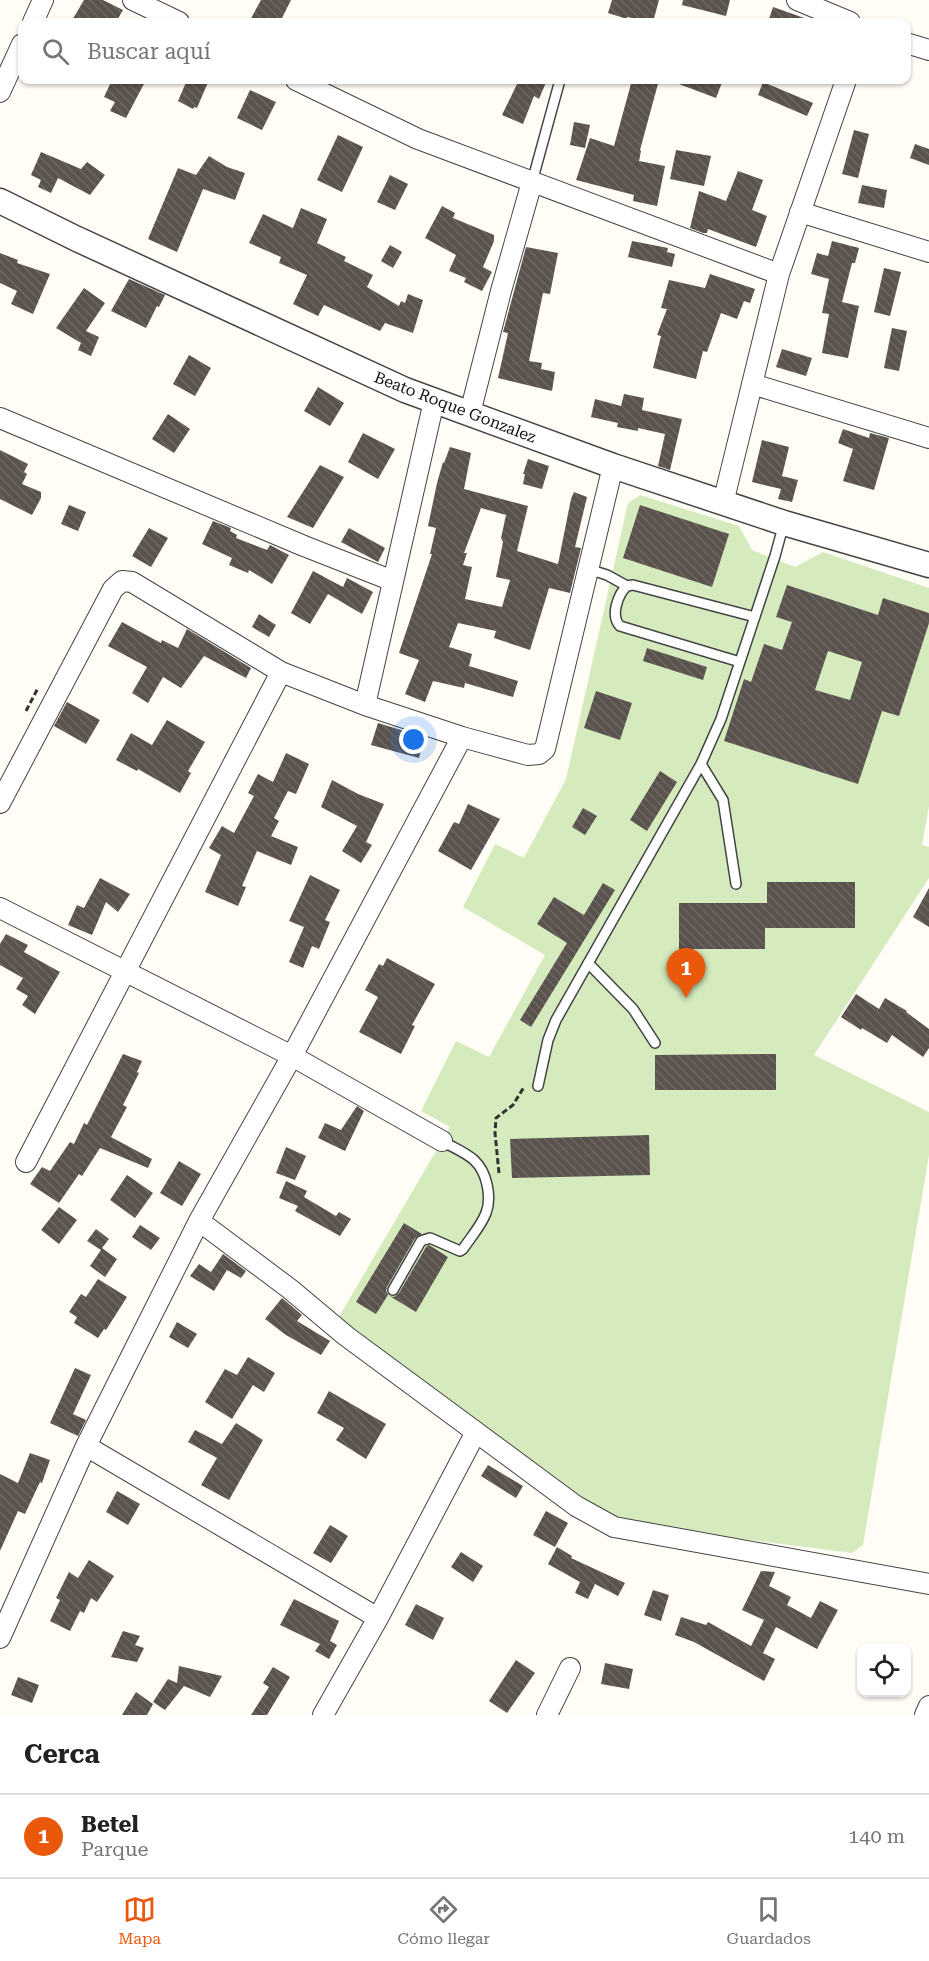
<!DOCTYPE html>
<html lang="es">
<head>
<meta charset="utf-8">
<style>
  body { margin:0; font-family:"Roboto Serif",serif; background:#f6f6f6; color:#222 }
  .controls { position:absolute; right:18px; bottom:18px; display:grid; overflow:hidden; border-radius:12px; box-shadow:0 2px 4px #0004 }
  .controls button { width:54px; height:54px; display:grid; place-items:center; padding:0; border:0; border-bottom:2px solid #e0e0e0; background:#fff; color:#222; font:30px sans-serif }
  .you { position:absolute; left:414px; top:740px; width:21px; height:21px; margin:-15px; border:4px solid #fff; border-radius:50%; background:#1a73e8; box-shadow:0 0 0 9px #1a73e833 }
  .badge { display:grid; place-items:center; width:39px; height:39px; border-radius:50%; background:#ea580c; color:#fff; font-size:20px; font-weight:700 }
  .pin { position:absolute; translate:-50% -50px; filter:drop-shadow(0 2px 3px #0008) }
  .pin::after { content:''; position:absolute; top:32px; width:21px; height:18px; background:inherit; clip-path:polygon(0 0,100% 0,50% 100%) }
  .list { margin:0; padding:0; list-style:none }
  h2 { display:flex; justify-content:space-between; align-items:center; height:78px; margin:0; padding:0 24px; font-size:26px }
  h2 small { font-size:20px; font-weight:400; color:#767676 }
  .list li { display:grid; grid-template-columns:39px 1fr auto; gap:18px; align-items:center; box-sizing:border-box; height:84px; padding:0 24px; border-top:2px solid #e0e0e0 }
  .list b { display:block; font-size:22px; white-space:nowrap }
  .list p { margin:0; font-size:20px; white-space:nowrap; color:#767676 }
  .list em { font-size:20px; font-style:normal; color:#767676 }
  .icon { flex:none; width:33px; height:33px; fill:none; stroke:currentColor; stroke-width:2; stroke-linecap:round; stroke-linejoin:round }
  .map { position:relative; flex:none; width:929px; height:1715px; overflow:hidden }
  .search { position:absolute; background:#fff; box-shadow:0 2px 4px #0004; left:18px; right:18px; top:18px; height:66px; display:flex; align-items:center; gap:15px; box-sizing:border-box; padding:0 21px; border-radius:12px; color:#767676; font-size:22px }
  .sheet { height:162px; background:#fff }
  nav { display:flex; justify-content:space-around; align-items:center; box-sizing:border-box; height:84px; border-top:2px solid #e0e0e0; background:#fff; font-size:16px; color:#767676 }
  nav a { display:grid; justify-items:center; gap:3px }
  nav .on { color:#ea580c }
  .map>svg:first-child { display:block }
  .park { fill:#d5ebbd }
  .building { fill:url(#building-back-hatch); fill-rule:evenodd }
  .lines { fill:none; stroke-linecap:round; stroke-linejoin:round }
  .service-casing { stroke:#444; stroke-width:12 }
  .minor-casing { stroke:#444; stroke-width:22 }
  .tertiary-casing { stroke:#444; stroke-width:27 }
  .path { stroke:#333; stroke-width:3; stroke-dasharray:6 3; stroke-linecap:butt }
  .service { stroke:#fff; stroke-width:9 }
  .minor { stroke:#fff; stroke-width:20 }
  .tertiary { stroke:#fff; stroke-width:24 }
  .labels { text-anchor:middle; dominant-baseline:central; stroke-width:6; stroke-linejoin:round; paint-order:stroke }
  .street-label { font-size:16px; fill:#111; stroke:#fff }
</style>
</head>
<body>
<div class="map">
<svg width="929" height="1715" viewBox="0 0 929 1715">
  <defs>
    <pattern id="building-back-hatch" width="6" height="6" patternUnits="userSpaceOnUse" patternTransform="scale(1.5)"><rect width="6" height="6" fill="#5a524d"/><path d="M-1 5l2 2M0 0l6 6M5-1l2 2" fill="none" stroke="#6d6662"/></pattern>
  </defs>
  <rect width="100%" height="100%" fill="#fffdf5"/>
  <path class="park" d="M 640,495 L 739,526 L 752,550 L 795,567 L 823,552 L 929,588 L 929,806 L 922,845 L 929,847 L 929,878 L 814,1055 L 929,1112 L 929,1155 L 863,1545 L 852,1553 L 617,1523 L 336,1322 L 450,1127 L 421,1111 L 456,1041 L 489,1057 L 545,955 L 463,907 L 495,844 L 524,858 L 566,779 L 628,503 Z"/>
  <path class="building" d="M 84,0 L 103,0 L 123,10 L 116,22 L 71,22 Z
    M 261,0 L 291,0 L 280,22 L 249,22 Z
    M 612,0 L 659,0 L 653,22 L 627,17 L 627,19 L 608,13 Z
    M 683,0 L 730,0 L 726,16 L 682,5 Z
    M 773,7 L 810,20 L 810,22 L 768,22 Z
    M 112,80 L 146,80 L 126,118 L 110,111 L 115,102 L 104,97 Z
    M 187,80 L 209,80 L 197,108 L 194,107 L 193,109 L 178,101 Z
    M 519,80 L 547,80 L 539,99 L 534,96 L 523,124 L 502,115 Z
    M 632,80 L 659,80 L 640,150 L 641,151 L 639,161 L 665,166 L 657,206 L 633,201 L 634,195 L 576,180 L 590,138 L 614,146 Z
    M 671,80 L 723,80 L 716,98 L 671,81 Z
    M 763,82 L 813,103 L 807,116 L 758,95 Z
    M 250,90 L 276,102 L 262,130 L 237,118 Z
    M 574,122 L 590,125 L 585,148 L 570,145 Z
    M 854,130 L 869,134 L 858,178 L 842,174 Z
    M 338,135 L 363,147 L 342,192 L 317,180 Z
    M 915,144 L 929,149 L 929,165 L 910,158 Z
    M 676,150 L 711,156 L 704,186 L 670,179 Z
    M 41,152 L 81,169 L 87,162 L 105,175 L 90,195 L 58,178 L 51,193 L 38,187 L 41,180 L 31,175 Z
    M 209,156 L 227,167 L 245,173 L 235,200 L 203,189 L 177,252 L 148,239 L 178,168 L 196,175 Z
    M 738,171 L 763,180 L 752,210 L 767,216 L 756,247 L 708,229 L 707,233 L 703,233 L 690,228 L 699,191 L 726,201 Z
    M 390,175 L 408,184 L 395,210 L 377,202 Z
    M 862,185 L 887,190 L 884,208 L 858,203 Z
    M 442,206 L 455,213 L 453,218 L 494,235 L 494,241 L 483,267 L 492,272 L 482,291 L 464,282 L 466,278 L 449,271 L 456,255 L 425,238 Z
    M 301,208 L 327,219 L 317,243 L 346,257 L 344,261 L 373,275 L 367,287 L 399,306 L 401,301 L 405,303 L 408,294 L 423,300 L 413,333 L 385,323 L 380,331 L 324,305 L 318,316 L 293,304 L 307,275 L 279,263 L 281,257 L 249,243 L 263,214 L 293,228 Z
    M 632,241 L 668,248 L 667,252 L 675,254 L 672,267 L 628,257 Z
    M 832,241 L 859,248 L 855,263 L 852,263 L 842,302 L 859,306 L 848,358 L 822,353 L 829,314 L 822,313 L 829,279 L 811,274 L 817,253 L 828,256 Z
    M 390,245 L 402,252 L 393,268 L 381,261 Z
    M 526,247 L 558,253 L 550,294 L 543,293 L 529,361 L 542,363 L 541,369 L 555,372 L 552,391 L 498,378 L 508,333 L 503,332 Z
    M 0,253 L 18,260 L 17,263 L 50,274 L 33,314 L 11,304 L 17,291 L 0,283 Z
    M 884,268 L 901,272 L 890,316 L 874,312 Z
    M 710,274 L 755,289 L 750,303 L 744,301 L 737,319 L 721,313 L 707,352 L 703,351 L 696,379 L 653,368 L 661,336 L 657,335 L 667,309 L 661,308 L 669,280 L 705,288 Z
    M 129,279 L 165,295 L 159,307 L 157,306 L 146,328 L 111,311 Z
    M 84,288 L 105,303 L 86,331 L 99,337 L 91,356 L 78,350 L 81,343 L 56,328 Z
    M 892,328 L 907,331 L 899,371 L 884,368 Z
    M 782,349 L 812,358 L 806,376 L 776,367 Z
    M 189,355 L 211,368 L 195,396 L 173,384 Z
    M 318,387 L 344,403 L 330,426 L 304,411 Z
    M 624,394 L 644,398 L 642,410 L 682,419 L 670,470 L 658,466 L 665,434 L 638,428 L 638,431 L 617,427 L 618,423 L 591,417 L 595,399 L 621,406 Z
    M 168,414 L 190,429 L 174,453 L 152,439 Z
    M 843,429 L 869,438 L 870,433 L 889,438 L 874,490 L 843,481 L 853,449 L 838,443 Z
    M 363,433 L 395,449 L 378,479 L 348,462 Z
    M 762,440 L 789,447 L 782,476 L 798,480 L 792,502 L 778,499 L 781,489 L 752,482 Z
    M 450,447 L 471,453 L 464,489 L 528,506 L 517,551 L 558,564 L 571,499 L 574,492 L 587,497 L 575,547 L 581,548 L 570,593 L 549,588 L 530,650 L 494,638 L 496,631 L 458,623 L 449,647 L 472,654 L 469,666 L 518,681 L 513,697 L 465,683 L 464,688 L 433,681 L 425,702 L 405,694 L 419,660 L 399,653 L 432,554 L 430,554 L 436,528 L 428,526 L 437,483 L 443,462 L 444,463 ZM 481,508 L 506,515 L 501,538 L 503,542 L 496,577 L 510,580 L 502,607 L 465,599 L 472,567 L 463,565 L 467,553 L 464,553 Z
    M 0,450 L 28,464 L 24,472 L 27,474 L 22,484 L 41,492 L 41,498 L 32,515 L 0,499 Z
    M 528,459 L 549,466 L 542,489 L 523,484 L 525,474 L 523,474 Z
    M 320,465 L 344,477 L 313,528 L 287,517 Z
    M 69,505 L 86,512 L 78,531 L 61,524 Z
    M 640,505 L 729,534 L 712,587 L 623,558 Z
    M 213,521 L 231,528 L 230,531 L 237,535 L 236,538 L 267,550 L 270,545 L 289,555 L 272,584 L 249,570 L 248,573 L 229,565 L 232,558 L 202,544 Z
    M 149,528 L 168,538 L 151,567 L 132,556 Z
    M 349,528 L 385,548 L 378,562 L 341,542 Z
    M 313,571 L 343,587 L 347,578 L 373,592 L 362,614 L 328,594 L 310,624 L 291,613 Z
    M 787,585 L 878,615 L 883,598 L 929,613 L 929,623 L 899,716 L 882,711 L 858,784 L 724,741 L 744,679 L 751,682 L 764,644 L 782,650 L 792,622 L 776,617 ZM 828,651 L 862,662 L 850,700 L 815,690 Z
    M 259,614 L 276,625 L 269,637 L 252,627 Z
    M 122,622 L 161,643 L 162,640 L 178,648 L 187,629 L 251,668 L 246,678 L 204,656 L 181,688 L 163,677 L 148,703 L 132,693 L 147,667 L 108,646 Z
    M 647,648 L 707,667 L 703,680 L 643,661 Z
    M 596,691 L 632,703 L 620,740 L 584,728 Z
    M 67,702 L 100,720 L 86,744 L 54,726 Z
    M 167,720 L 205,742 L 188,771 L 191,773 L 180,793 L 138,769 L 137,771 L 116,760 L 131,733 L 152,745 Z
    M 378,723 L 424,737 L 419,758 L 371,745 Z
    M 286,753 L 309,764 L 296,794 L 288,791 L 274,818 L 279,821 L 271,836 L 298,847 L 291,865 L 257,851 L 242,886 L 246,887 L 238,906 L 205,892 L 221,855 L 209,848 L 222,826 L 234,833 L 254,796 L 248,793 L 258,774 L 273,782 Z
    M 660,771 L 677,782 L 647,831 L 630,820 Z
    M 332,780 L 358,794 L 384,804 L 366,842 L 372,845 L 361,863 L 342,851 L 357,826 L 321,807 Z
    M 468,804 L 500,819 L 471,870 L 438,851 L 454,822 L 459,824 Z
    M 583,808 L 597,816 L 585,835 L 572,827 Z
    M 310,875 L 340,890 L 325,920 L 330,922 L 319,949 L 312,946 L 303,968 L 289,962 L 304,927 L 289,921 Z
    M 100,878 L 130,894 L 118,912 L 106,902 L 92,935 L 68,925 L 77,905 L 84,908 Z
    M 767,882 L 855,882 L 855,928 L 765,928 L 765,949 L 679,949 L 679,903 L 767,903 Z
    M 603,883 L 615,890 L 531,1027 L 520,1020 L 567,943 L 537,924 L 554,897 L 584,915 Z
    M 929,888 L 929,927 L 913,917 Z
    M 6,934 L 28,945 L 24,952 L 60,972 L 35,1014 L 22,1005 L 28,996 L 16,989 L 23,978 L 0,965 L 0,944 Z
    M 387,958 L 435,984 L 412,1025 L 415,1026 L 401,1054 L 359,1032 L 378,997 L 365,990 L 379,964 L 383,966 Z
    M 856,994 L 879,1009 L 885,998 L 907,1011 L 906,1012 L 929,1029 L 929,1048 L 923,1057 L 892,1035 L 887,1043 L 862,1028 L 861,1030 L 841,1017 Z
    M 123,1054 L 142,1061 L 137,1072 L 139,1073 L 123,1105 L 127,1107 L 111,1137 L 152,1159 L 148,1168 L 100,1148 L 82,1176 L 79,1174 L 59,1203 L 30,1184 L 42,1167 L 50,1171 L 70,1142 L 74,1144 L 84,1123 L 87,1125 Z
    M 776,1054 L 776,1090 L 655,1090 L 655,1055 Z
    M 357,1106 L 364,1111 L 345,1151 L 318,1138 L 325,1123 L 341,1130 Z
    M 649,1135 L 650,1175 L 512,1178 L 510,1139 Z
    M 286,1147 L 306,1156 L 295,1180 L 276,1173 Z
    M 179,1161 L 201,1174 L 182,1206 L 160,1193 Z
    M 127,1175 L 153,1193 L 135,1218 L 110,1200 Z
    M 286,1181 L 307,1191 L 304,1197 L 336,1216 L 339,1212 L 351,1219 L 340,1236 L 295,1211 L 298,1206 L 279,1198 Z
    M 59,1207 L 77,1220 L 59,1244 L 41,1230 Z
    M 404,1223 L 422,1234 L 415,1238 L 387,1287 L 386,1291 L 389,1296 L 394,1297 L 399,1293 L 426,1247 L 429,1245 L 448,1257 L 416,1312 L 388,1295 L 376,1314 L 356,1302 Z
    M 140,1225 L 160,1238 L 151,1250 L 132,1237 Z
    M 96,1229 L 109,1239 L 102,1248 L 117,1259 L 105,1277 L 90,1266 L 101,1250 L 87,1241 Z
    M 223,1254 L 246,1271 L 241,1278 L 227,1270 L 214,1291 L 190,1276 L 199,1264 L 211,1272 Z
    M 98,1279 L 127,1297 L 106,1330 L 104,1329 L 98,1338 L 74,1323 L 77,1317 L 69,1312 L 81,1294 L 86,1297 Z
    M 282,1298 L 302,1315 L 297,1321 L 330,1341 L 321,1355 L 286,1335 L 265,1319 Z
    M 177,1322 L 197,1334 L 188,1348 L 169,1337 Z
    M 248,1357 L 275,1373 L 264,1392 L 253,1385 L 232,1419 L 205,1402 L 225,1369 L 237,1375 Z
    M 75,1368 L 91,1375 L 73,1414 L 86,1420 L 78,1436 L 50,1423 Z
    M 329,1391 L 386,1424 L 366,1459 L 336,1440 L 344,1428 L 317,1413 Z
    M 236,1423 L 263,1440 L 229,1500 L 201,1485 L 217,1458 L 188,1442 L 195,1430 L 222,1444 Z
    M 30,1453 L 50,1460 L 42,1483 L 40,1482 L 25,1514 L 18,1511 L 0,1551 L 0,1474 L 18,1483 Z
    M 488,1465 L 523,1486 L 516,1498 L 481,1476 Z
    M 117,1491 L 140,1504 L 128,1525 L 106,1512 Z
    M 546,1511 L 568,1523 L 555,1547 L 533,1535 Z
    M 330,1525 L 348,1536 L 331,1563 L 313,1553 Z
    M 557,1547 L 572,1556 L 571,1558 L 625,1583 L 618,1596 L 595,1584 L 588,1599 L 575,1593 L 580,1582 L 548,1564 Z
    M 461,1552 L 483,1566 L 473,1582 L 451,1567 Z
    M 89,1560 L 114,1576 L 97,1602 L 91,1598 L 84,1613 L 80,1611 L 70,1631 L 50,1621 L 60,1600 L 56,1598 L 69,1572 L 78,1578 Z
    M 761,1571 L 775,1572 L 769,1586 L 791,1597 L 787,1605 L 811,1618 L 820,1601 L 838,1610 L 817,1649 L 776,1627 L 763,1653 L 775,1659 L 764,1681 L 694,1642 L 675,1635 L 681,1617 L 706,1625 L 708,1622 L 751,1646 L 764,1620 L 742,1610 Z
    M 653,1590 L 669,1595 L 661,1621 L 644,1615 Z
    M 294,1599 L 339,1621 L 330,1641 L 337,1645 L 329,1659 L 315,1651 L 320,1644 L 280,1625 Z
    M 416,1604 L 444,1618 L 433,1640 L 405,1625 Z
    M 123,1631 L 140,1636 L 135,1645 L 144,1648 L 137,1662 L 111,1657 Z
    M 516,1660 L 535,1673 L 507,1713 L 489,1701 Z
    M 605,1663 L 633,1669 L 629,1689 L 601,1684 Z
    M 179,1666 L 222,1676 L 210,1697 L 184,1686 L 165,1710 L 153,1702 L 168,1679 L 177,1683 Z
    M 273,1667 L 290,1677 L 267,1715 L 251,1715 L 269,1687 L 263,1683 Z
    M 18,1677 L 39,1685 L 32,1703 L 11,1695 Z
    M 136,1692 L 153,1704 L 147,1715 L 122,1715 Z"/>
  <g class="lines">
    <defs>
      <path id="service" d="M 532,182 L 560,80
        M 588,569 L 607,575 L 627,586
        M 740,662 L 620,626 C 610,616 618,594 627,586 L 633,585 L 755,617
        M 701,764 L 723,800 L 736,884
        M 588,963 L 633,1009 L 655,1043
        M 538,1086 L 548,1040 L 556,1020 L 701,764 L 721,719 L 775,556 L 784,523
        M 393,1290 L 421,1241 L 430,1238 L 460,1251 L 463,1249 C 471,1237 481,1226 486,1213 C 492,1197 487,1172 474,1160 C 465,1152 452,1147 442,1141"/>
      <path id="minor" d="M 133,0 L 179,22
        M 797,0 L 850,22
        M 33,22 L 43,0
        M 906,43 L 929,50
        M 296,80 L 418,139 L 779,274
        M 0,92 L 22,44
        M 800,212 L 929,252
        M 752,384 L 929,438
        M 470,413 L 501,291 L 532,182
        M 0,418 L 304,546 L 393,581
        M 723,503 L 779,274 L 846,80
        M 365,705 L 434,401
        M 0,803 L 113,589 L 122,581 L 132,582 L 281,672 L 365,705 L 462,737 L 528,755 L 539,754 L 545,749 L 613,466
        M 0,908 L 292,1056 L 442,1141
        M 26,1162 L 281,672
        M 199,1221 L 290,1289 L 346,1336 L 476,1432 L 378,1618 L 323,1715
        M 476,1432 L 576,1506 L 614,1527 L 929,1584
        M 86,1446 L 378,1618
        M 0,1638 L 86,1446 L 199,1221 L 292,1056 L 462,737
        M 547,1715 L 570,1668
        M 925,1715 L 929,1706"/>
      <path id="tertiary" d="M 0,201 L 77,239 L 405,390 L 613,466 L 784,523 L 929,565"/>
    </defs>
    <use href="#service" class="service-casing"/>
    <use href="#minor" class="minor-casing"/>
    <use href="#tertiary" class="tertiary-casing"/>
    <path class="path" d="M 26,711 L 38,688
      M 499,1173 L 495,1133 L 496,1118 L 513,1105 L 524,1087"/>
    <use href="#service" class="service"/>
    <use href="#minor" class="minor"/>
    <use href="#tertiary" class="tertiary"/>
  </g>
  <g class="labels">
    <g class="street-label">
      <text transform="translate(455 407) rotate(21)">Beato Roque Gonzalez</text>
    </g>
  </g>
</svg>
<div class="controls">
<button><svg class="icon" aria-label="locate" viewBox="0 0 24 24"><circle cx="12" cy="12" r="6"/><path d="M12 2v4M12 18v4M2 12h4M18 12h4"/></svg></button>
</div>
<div class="you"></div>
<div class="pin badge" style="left:686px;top:998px">1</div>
<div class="search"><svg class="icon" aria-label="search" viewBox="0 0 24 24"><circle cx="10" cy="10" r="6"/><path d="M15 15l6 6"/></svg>Buscar aquí</div>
</div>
<section class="sheet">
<h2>Cerca<small></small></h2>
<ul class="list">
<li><span class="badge">1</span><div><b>Betel</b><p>Parque</p></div><em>140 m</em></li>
</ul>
</section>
<nav>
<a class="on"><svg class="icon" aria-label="map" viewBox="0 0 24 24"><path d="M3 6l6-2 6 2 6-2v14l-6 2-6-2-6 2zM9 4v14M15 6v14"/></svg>Mapa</a>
<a><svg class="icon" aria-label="directions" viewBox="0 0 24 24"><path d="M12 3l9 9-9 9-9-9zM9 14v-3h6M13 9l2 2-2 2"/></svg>Cómo llegar</a>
<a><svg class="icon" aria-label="saved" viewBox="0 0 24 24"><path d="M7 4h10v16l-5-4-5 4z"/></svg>Guardados</a>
</nav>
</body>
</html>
